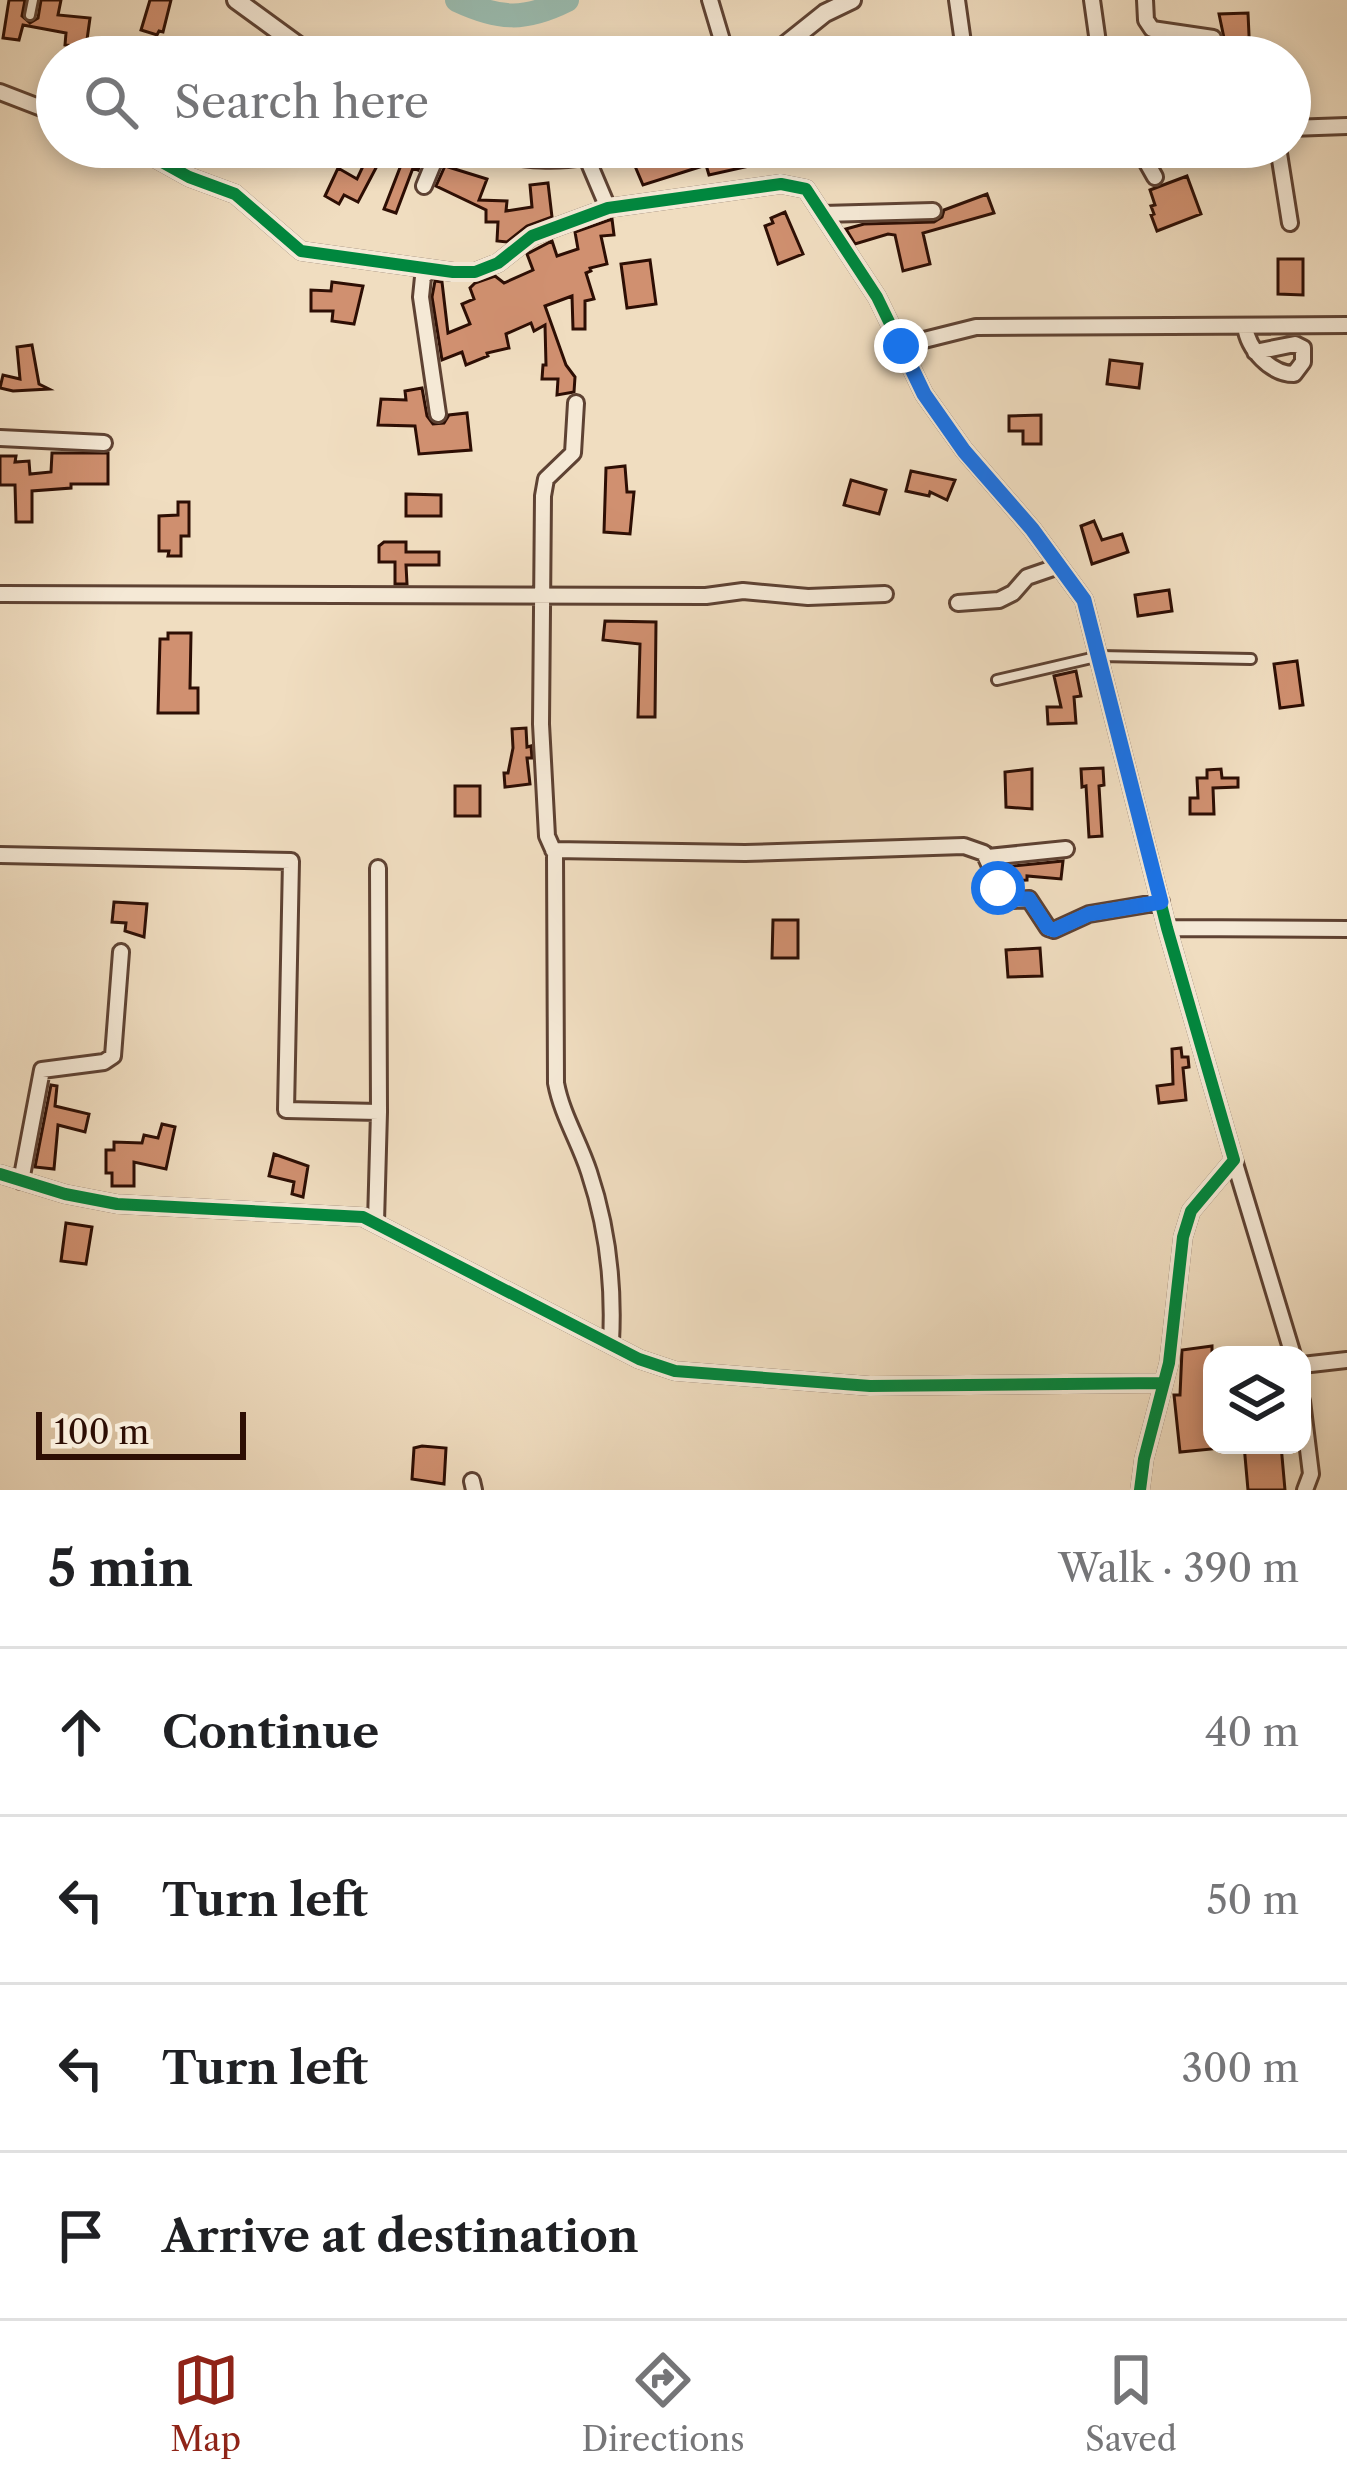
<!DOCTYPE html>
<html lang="en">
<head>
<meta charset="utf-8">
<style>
  body { margin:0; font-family:"Libre Caslon Text",serif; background:#f6f6f6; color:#202124 }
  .controls { position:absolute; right:36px; bottom:36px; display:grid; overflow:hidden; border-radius:24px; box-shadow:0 6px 18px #0003 }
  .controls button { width:108px; height:108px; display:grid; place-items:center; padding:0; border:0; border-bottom:3px solid #e0e0e0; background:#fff; color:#202124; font:60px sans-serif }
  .scale { position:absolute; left:36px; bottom:30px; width:210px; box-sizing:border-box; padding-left:12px; border:6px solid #2d0e04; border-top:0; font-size:33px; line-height:42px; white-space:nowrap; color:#2d0e04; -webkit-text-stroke:9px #f5e9d6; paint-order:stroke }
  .stop { position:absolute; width:36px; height:36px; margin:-27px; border:9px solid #1a73e8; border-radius:50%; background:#fff }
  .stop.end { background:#1a73e8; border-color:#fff; box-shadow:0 3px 12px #0008 }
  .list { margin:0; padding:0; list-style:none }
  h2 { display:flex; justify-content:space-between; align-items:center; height:156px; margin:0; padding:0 48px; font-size:51px }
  h2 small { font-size:39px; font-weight:400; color:#757577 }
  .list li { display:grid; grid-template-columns:78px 1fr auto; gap:36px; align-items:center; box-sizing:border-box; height:168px; padding:0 48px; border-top:3px solid #e0e0e0 }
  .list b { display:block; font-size:45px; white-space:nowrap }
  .list em { font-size:39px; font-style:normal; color:#757577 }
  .icon { flex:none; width:66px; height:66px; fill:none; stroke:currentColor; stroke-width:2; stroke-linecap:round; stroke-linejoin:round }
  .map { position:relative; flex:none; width:1347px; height:1490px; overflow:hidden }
  .search { position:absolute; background:#fff; box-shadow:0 6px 18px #0003; left:36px; right:36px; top:36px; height:132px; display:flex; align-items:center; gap:30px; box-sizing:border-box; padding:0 42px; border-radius:66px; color:#757577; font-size:45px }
  .sheet { height:828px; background:#fff }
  nav { display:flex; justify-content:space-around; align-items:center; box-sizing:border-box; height:168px; border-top:3px solid #e0e0e0; background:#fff; font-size:33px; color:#757577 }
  nav a { display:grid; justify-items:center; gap:6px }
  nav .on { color:#8f2418 }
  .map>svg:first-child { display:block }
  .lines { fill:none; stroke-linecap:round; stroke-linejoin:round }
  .river { stroke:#9abcb0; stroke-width:24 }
  .building { fill:#d09070; stroke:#2d0e04; stroke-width:3 }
  .service-casing { stroke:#5e4233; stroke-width:14 }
  .minor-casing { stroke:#5e4233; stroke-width:20 }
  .tertiary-casing { stroke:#5e4233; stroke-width:22 }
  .service { stroke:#f5e9d6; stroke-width:8 }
  .minor { stroke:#f5e9d6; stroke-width:14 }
  .tertiary { stroke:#f5e9d6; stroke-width:16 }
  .cycleway-casing { stroke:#f5e9d6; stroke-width:20 }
  .cycleway { stroke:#00873e; stroke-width:12 }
  .route { stroke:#1a73e8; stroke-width:15 }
</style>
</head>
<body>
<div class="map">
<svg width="1347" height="1490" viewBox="0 0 1347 1490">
  <rect width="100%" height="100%" fill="#f0ddc0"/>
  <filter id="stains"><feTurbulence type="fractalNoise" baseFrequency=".00167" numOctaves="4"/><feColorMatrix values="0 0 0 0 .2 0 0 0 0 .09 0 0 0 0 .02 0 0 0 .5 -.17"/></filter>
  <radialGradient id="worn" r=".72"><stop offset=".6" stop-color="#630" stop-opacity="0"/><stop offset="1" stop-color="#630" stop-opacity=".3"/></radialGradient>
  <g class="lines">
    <path class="river" d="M 457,0 C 500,20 525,21 567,0"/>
  </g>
  <path class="building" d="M 9,0 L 25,0 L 22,16 L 30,23 L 38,18 L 41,0 L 61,0 L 58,15 L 90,18 L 86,47 L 65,45 L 66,33 L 23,25 L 19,40 L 3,38 Z
    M 150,0 L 171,0 L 163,32 L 159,31 L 157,35 L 141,30 Z
    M 1248,13 L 1250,57 L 1220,57 L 1224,38 L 1219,14 Z
    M 372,147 L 387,147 L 358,202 L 344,195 L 339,204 L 325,196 L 338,168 L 357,179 Z
    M 408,147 L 427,150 L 418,170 L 413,168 L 396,213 L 384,209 Z
    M 639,147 L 788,147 L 790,157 L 709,175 L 706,165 L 643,185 L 629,152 Z
    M 445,166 L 487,179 L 479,200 L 507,201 L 506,211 L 532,207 L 530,185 L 548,183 L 552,217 L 527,226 L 507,242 L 497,241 L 498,222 L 486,222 L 486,210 L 436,186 Z
    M 1187,176 L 1201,214 L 1157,231 L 1151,215 L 1154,214 L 1151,206 L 1155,205 L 1150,190 Z
    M 987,194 L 994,213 L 923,233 L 930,264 L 903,271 L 895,235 L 888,234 L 855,244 L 846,229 L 864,224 L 934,222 L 942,217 L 944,210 Z
    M 785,212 L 803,254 L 778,264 L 765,226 L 773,223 L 771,218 Z
    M 612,219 L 614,235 L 601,236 L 607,264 L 590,268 L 591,271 L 586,273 L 594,299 L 585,301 L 585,329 L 573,329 L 572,296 L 545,306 L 566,365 L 575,377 L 574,392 L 557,395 L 558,379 L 542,379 L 543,365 L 546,365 L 545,325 L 534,331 L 531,323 L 506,334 L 509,348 L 487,353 L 488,356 L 466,365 L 462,352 L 442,360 L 432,297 L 435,281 L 442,282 L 448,333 L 470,324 L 462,304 L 474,299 L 470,288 L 475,283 L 495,276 L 504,283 L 533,270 L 527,254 L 552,241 L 557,256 L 578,249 L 575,232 Z
    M 1278,259 L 1303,259 L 1303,295 L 1278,294 Z
    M 650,260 L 656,304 L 627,308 L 621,264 Z
    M 332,282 L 363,286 L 354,324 L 332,321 L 333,311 L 311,311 L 311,290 L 331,291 Z
    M 32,345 L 39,384 L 49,389 L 13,391 L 0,388 L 3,375 L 20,379 L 17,347 Z
    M 1110,360 L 1142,364 L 1139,388 L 1107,384 Z
    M 422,388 L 427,416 L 433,424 L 444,423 L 449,415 L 467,413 L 471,450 L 419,454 L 415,426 L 378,425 L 381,399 L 406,400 L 405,391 Z
    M 1041,415 L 1041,444 L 1023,444 L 1023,431 L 1009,431 L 1009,416 Z
    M 52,453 L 108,453 L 108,484 L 71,484 L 71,488 L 32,491 L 32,522 L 16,522 L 15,485 L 0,485 L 0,456 L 16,456 L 15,462 L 29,461 L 30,474 L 51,472 Z
    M 625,466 L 627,492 L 634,492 L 630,534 L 604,532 L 606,468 Z
    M 911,471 L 955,480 L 947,500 L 930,492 L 929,496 L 906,491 Z
    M 851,480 L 886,490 L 879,514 L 844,505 Z
    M 406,494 L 441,495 L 441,516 L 406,516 Z
    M 178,502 L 189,502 L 189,536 L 181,536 L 181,556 L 168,556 L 169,551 L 159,551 L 159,516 L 178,515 Z
    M 1094,521 L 1102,540 L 1122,534 L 1128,552 L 1092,564 L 1081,526 Z
    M 384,542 L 406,542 L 406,552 L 439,552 L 439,565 L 406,565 L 407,584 L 395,584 L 395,562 L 379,562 L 379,546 Z
    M 1169,590 L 1172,611 L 1138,616 L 1135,595 Z
    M 605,621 L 656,622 L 655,717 L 638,717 L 640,644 L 603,640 Z
    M 168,633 L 191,633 L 190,688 L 198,688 L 198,713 L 158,713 L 160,639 L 168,639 Z
    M 1297,661 L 1303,705 L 1280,708 L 1274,664 Z
    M 1076,671 L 1081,696 L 1074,697 L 1076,723 L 1048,724 L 1047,707 L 1061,707 L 1054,676 Z
    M 526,728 L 527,747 L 531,746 L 532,758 L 527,758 L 530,784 L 505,787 L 504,773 L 508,773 L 513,748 L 512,729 Z
    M 1103,768 L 1104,785 L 1099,786 L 1102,836 L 1089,837 L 1086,786 L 1082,787 L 1081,769 Z
    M 1032,769 L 1032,809 L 1006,807 L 1005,772 Z
    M 1221,769 L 1222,778 L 1238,778 L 1238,787 L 1213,788 L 1214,814 L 1190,814 L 1190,798 L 1198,798 L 1197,778 L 1207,778 L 1207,770 Z
    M 455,786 L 480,786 L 480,816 L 455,816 Z
    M 1063,861 L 1061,879 L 1027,876 L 1027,880 L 1009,881 L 1003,867 Z
    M 114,902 L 147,904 L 144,937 L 125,931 L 126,923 L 112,922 Z
    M 773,920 L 798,920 L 798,958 L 772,958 Z
    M 1040,948 L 1042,976 L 1008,977 L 1006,950 Z
    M 1181,1048 L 1182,1057 L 1188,1057 L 1189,1067 L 1183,1068 L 1186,1100 L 1159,1103 L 1157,1086 L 1173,1084 L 1172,1049 Z
    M 51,1085 L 57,1086 L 55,1106 L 89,1114 L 85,1132 L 58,1125 L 54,1169 L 35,1167 Z
    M 162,1124 L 175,1127 L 166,1169 L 134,1162 L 134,1186 L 112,1186 L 112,1173 L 106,1173 L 106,1150 L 114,1150 L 114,1142 L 142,1143 L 144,1135 L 158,1138 Z
    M 274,1154 L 308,1166 L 303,1197 L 292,1194 L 294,1182 L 269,1176 Z
    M 66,1223 L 92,1227 L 86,1264 L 61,1261 Z
    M 1212,1346 L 1212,1449 L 1180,1452 L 1174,1395 L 1180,1395 L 1182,1350 Z
    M 1244,1445 L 1281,1445 L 1285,1490 L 1248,1490 Z
    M 422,1446 L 446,1448 L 444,1484 L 412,1479 L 414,1448 Z"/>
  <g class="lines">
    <defs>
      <path id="service" d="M 30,15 L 33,0
        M 997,680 L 1100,656 L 1251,659"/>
      <path id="minor" d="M 710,0 L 727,57
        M 957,0 L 965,57
        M 1092,0 L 1100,57
        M 1145,0 L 1146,20 L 1152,29 L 1213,38
        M 0,92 L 57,114
        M 1290,128 L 1347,126
        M 135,147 L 189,177 L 235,194 L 301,251 L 453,272 L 475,272 L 498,263 L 532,236 L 608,208 L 781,184 L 806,189 L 877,297 L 924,394 L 964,450 L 1032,529 L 1084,600 L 1167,928 L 1234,1160 L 1191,1211 L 1183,1237 L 1169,1363 L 1144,1459 L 1140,1490
        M 1138,147 L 1155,177
        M 1278,147 L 1290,223
        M 586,156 L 608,208
        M 424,186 L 440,147
        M 823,214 L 933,211
        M 430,270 L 423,277 L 421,297 L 438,414
        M 1245,326 C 1248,350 1271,374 1294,374 L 1303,362 L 1303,348 L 1295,344 L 1255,352
        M 900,346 L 976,327 L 1347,325
        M 576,403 L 573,453 L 546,479 L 543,496 L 541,724 L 547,836 L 555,854 L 556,1083 C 562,1115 579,1141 589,1172 C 607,1226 614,1286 611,1342
        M 0,438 L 104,443
        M 0,594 L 706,596 L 743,591 L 808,597 L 885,594
        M 958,603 L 999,600 L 1013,593 L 1027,577 L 1059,566
        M 553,850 L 745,853 L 964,846 L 984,853 L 1003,895 L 1013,900 L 1029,899 L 1048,928 L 1054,930 L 1089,914 L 1161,902
        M 0,855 L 291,861 L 286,1110 L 379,1112 L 376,1222
        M 988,857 L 1066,849
        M 378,868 L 379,1112
        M 1167,928 L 1347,929
        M 1234,1160 L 1293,1355
        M 0,1174 L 65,1194 L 117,1204 L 363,1217 L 639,1359 L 675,1371 L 870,1386 L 1163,1383
        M 21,1181 L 42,1070 L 104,1062 L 113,1056 L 121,952
        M 1302,1365 L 1347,1360
        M 1302,1401 L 1311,1474 L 1305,1490
        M 472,1481 L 474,1490"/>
      <path id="tertiary" d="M 236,0 L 314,57
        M 770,57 L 825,13 L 852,0
        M 467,147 C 516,158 566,167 613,147"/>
    </defs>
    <use href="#service" class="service-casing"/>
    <use href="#minor" class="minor-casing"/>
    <use href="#tertiary" class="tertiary-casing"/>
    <use href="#service" class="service"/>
    <use href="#minor" class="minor"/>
    <use href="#tertiary" class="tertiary"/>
    <defs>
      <path id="cycleway" d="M 135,147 L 189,177 L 235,194 L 301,251 L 453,272 L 475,272 L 498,263 L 532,236 L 608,208 L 781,184 L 806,189 L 877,297 L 924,394 L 964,450 L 1032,529 L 1084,600 L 1167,928 L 1234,1160 L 1191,1211 L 1183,1237 L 1169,1363 L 1144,1459 L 1140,1490
        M 0,1174 L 65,1194 L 117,1204 L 363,1217 L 639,1359 L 675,1371 L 870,1386 L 1163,1383"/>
    </defs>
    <use href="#cycleway" class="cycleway-casing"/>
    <use href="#cycleway" class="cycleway"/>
  </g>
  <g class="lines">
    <path class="route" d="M 901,346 L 924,394 L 964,451 L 1032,529 L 1084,600 L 1161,902 L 1089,914 L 1054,930 L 1048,928 L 1029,899 L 1008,899 L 998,888"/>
  </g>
  <rect width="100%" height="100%" filter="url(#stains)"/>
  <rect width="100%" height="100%" fill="url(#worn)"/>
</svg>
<div class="controls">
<button><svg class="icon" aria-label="layers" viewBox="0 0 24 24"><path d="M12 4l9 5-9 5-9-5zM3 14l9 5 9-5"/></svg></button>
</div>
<div class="scale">100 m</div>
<div class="stop" style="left:998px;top:888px"></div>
<div class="stop end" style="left:901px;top:346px"></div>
<div class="search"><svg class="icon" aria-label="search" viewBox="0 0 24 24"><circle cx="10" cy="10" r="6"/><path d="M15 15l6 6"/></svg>Search here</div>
</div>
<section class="sheet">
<h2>5 min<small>Walk · 390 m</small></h2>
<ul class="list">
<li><svg class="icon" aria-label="ahead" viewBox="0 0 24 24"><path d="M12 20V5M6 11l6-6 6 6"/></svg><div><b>Continue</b></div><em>40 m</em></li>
<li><svg class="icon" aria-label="left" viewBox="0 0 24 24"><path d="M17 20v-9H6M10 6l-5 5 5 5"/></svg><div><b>Turn left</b></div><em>50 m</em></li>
<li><svg class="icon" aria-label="left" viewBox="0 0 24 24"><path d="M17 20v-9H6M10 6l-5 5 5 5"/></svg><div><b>Turn left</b></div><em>300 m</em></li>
<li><svg class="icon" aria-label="arrive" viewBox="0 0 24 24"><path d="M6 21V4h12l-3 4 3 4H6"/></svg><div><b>Arrive at destination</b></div></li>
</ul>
</section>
<nav>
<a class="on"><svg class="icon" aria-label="map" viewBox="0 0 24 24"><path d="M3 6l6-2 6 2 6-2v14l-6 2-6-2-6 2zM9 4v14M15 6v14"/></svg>Map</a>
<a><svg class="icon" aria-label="directions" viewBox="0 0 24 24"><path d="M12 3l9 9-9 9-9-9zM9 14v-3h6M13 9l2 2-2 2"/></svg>Directions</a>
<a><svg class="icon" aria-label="saved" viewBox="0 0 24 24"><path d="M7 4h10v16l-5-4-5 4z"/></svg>Saved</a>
</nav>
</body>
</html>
